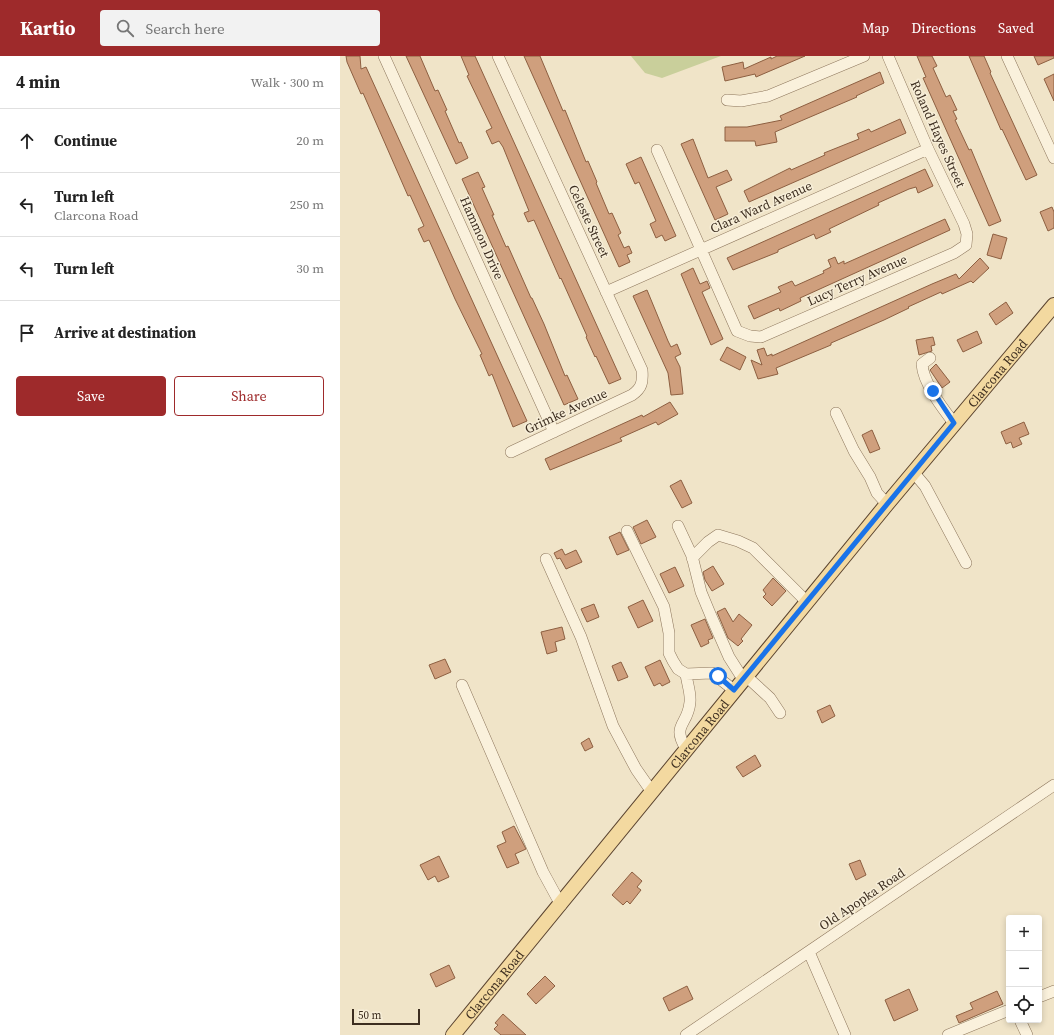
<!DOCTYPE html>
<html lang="en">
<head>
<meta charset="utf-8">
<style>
  body { margin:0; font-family:"Source Serif 4",serif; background:#f2f2f2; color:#222 }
  .controls { position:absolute; right:12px; bottom:12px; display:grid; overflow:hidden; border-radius:4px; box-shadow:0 2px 6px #0003 }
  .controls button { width:36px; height:36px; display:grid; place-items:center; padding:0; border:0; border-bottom:1px solid #e0e0e0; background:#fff; color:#222; font:20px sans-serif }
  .scale { position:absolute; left:12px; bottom:10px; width:68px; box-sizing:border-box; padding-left:4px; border:2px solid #3d2e20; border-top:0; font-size:11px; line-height:14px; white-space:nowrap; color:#3d2e20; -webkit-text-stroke:3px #f7eed8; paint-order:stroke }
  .stop { position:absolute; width:12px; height:12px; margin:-9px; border:3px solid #1a73e8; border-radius:50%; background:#fff }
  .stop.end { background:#1a73e8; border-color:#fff; box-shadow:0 1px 4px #0008 }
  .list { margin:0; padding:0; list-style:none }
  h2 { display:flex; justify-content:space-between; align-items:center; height:52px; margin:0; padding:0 16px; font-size:17px }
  h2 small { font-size:13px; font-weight:400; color:#767676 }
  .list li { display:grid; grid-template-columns:26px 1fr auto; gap:12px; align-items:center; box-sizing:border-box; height:64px; padding:0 16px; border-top:1px solid #e0e0e0 }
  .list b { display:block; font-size:15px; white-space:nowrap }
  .list p { margin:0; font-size:13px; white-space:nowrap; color:#767676 }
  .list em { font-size:13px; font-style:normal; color:#767676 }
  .actions { display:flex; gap:8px; padding:12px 16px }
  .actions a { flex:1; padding:9px 0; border:1px solid #9e2a2b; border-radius:4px; text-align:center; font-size:14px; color:#9e2a2b }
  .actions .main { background:#9e2a2b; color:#fff }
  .icon { flex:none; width:22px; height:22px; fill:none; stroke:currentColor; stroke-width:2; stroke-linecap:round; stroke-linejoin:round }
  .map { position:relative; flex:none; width:714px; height:979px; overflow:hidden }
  header { display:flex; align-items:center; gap:24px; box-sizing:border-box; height:56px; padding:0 20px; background:#9e2a2b; color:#fff }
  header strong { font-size:19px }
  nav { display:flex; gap:22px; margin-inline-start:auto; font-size:14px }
  .search { width:280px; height:36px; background:#f2f2f2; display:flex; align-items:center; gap:10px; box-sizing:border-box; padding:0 14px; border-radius:4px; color:#767676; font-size:15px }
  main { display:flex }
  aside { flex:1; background:#fff }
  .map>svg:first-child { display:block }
  .green { fill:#c9cf9b }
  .building { fill:#cf9f7d; stroke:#8d5f41 }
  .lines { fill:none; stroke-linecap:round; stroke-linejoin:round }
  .minor-casing { stroke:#8d765c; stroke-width:12 }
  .major-casing { stroke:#5b4430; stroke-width:16 }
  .minor { stroke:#faf1dc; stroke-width:11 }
  .major { stroke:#f3d9a0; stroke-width:14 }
  .route { stroke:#1a73e8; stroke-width:5 }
  .labels { text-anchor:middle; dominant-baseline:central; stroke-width:3; stroke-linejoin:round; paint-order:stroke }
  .street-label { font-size:13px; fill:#3d2e20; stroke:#f7eed8 }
</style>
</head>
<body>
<header>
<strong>Kartio</strong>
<div class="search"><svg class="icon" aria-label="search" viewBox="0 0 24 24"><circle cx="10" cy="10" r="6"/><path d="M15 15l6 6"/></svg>Search here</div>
<nav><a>Map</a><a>Directions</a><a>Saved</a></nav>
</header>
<main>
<aside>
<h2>4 min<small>Walk · 300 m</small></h2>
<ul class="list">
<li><svg class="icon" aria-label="ahead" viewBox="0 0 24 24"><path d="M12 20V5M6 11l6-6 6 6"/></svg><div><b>Continue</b></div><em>20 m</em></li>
<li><svg class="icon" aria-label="left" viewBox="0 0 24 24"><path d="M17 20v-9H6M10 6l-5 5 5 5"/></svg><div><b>Turn left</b><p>Clarcona Road</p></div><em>250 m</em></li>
<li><svg class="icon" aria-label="left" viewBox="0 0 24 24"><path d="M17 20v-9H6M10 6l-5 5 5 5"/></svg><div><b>Turn left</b></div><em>30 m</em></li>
<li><svg class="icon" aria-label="arrive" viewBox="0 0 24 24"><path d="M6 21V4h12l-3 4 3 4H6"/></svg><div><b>Arrive at destination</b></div></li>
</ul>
<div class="actions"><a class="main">Save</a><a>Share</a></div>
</aside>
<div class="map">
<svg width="714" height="979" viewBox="0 0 714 979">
  <rect width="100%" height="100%" fill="#f0e4c8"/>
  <path class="green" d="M 291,0 L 381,0 L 322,22 L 305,17 Z"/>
  <path class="building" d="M 6,0 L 20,0 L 21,13 L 26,11 L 187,365 L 173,371 L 152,318 L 149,320 L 140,299 L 142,298 L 115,243 L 89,184 L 84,186 L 78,173 L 84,170 L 70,139 L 68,140 L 23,37 L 21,38 L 7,6 Z
    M 66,0 L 80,0 L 95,35 L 98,34 L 107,54 L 105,55 L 119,87 L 121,86 L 128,102 L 116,108 Z
    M 121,0 L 135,0 L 281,323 L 269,328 L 256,300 L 255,301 L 246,281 L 247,280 L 221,222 L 220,223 L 194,164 L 188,166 L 184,157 L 189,155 L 163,91 L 159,85 L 152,88 L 146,75 L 152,72 L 127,20 L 129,19 Z
    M 184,0 L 200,0 L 223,55 L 225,54 L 246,106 L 248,105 L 257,126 L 256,127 L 269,158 L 272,157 L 281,177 L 278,179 L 284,192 L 289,190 L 292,197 L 287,199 L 290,206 L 279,211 Z
    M 437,0 L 465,0 L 416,21 L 415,18 L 385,25 L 382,11 L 403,6 L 404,13 L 431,1 L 431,3 Z
    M 577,0 L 592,0 L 597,10 L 593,12 L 606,41 L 610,39 L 617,54 L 613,55 L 617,63 L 615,64 L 629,94 L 631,93 L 661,165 L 649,170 L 583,22 L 586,21 Z
    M 629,0 L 644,0 L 651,16 L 650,17 L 697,119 L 686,124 L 662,73 L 661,74 Z
    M 694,0 L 714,0 L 714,2 L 698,9 Z
    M 540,16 L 544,27 L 516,40 L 517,41 L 435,76 L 437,86 L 416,90 L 415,85 L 385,85 L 385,71 L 407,71 L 442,64 L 440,60 Z
    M 714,18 L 714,45 L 704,23 Z
    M 560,63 L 566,77 L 409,146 L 404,135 L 450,112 L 451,114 L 485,99 L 484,97 L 519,83 L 517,78 L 529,73 L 531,76 Z
    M 353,83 L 368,122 L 387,114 L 392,124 L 376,131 L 388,158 L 375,164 L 341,88 Z
    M 301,101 L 336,180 L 325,185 L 322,179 L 316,182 L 310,168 L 316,165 L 299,126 L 295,128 L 286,108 Z
    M 585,113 L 593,130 L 578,137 L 576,131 L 569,133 L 538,147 L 539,149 L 489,173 L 491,176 L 476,183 L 474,178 L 438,194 L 438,196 L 393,214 L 387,202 Z
    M 138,116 L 145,131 L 142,132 L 154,159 L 152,159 L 166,191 L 168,190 L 191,242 L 192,242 L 204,268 L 225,320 L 227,319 L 238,343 L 224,349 L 122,123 Z
    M 712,151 L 714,156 L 714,172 L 708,175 L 700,156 Z
    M 605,163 L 610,174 L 460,242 L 461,245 L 440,255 L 439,252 L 414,263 L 408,250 L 441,236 L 438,231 L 452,225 L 455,230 L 484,217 L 483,215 L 491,211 L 488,204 L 495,201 L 498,208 L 504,205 L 504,208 Z
    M 653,178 L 667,182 L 661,203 L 647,199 Z
    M 640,202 L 649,212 L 633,227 L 631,225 L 602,238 L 601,236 L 568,251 L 569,252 L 544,264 L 491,287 L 491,289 L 436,312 L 438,318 L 418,323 L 411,304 L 422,309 L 417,294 L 424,292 L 427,300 L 432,298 L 432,300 L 592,228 L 616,218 L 619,223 Z
    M 353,212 L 360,228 L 367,225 L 370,232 L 362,236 L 383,283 L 371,289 L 341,218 Z
    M 307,234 L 328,285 L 331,291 L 337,288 L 341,298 L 335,301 L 340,311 L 343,338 L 331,339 L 328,317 L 293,240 Z
    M 666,246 L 673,257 L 656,269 L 649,258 Z
    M 637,275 L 642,287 L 623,296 L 617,284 Z
    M 593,281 L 595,289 L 591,290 L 592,295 L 579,299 L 576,284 Z
    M 387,291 L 406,301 L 400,314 L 380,304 Z
    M 596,308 L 610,326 L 602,332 L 590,314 Z
    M 330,346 L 338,358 L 318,369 L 316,366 L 280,382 L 282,385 L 210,414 L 205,403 L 302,359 L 303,361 Z
    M 684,366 L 689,378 L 679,382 L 682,388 L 673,392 L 671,386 L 666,388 L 661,376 Z
    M 532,374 L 540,393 L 530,397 L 522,379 Z
    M 341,424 L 352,447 L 342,452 L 330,430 Z
    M 307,464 L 316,481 L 301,488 L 293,471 Z
    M 280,476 L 289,494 L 277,499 L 269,481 Z
    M 222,493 L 225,499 L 236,494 L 242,506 L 226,513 L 220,502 L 217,503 L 214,497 Z
    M 373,510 L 384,528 L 372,535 L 365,524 L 363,516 Z
    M 335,511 L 344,530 L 329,537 L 320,518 Z
    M 433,522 L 446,535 L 432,550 L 423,541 L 426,538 L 423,534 Z
    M 303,544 L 313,565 L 298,572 L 288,551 Z
    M 254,548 L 259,561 L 247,566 L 241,553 Z
    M 385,552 L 393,566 L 399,558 L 412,569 L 401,583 L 403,585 L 398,590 L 388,582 L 377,556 Z
    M 365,563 L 373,582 L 368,584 L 369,587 L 361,591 L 351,569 Z
    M 222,571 L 225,583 L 215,586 L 217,595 L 207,598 L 201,576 Z
    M 105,603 L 111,616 L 95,623 L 89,609 Z
    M 320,604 L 330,626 L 322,630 L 320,627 L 314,630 L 305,611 Z
    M 281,606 L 288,621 L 278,625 L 272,610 Z
    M 490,649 L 495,660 L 482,667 L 477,655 Z
    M 249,682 L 253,691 L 245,695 L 241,687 Z
    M 415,699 L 421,710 L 403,721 L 396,711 Z
    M 174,770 L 186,793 L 175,798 L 179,807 L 167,812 L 157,790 L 166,786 L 162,776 Z
    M 99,800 L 109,821 L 98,826 L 95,820 L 88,824 L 80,809 Z
    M 520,804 L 526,819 L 516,824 L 509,808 Z
    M 292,816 L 302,825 L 297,831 L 301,834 L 290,848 L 287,845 L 283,849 L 272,839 Z
    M 109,909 L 115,922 L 96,931 L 90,918 Z
    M 205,920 L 215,930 L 196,948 L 187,938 Z
    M 347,930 L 353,943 L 329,955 L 323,942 Z
    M 569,933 L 578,954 L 554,965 L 545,944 Z
    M 657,935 L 663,948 L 619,967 L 616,960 L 633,953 L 630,947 Z
    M 163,958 L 186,979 L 161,979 L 154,973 L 158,969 L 155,967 Z"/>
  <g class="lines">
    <defs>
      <path id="minor" d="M 44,0 L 214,376
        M 158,0 L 302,314 C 303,326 302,332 292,339 L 171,396
        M 667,0 L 714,102
        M 387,44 L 401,45 L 428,40 L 524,0
        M 317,94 L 397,275 L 410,280 L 421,281 L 614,197 L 626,189 L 627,178 L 624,168 L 588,93 L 548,0
        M 266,236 L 588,93
        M 590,302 L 582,308 C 583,327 603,353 614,367
        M 496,357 L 514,395 L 530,421 L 537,437 L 547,448
        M 574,417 L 585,430 L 626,507
        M 338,470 L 352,500 L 361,536 L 371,560 L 389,601 L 403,623
        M 287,475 L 324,551 L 329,577 L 329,597 L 333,605 L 338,613 L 346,618 L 372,617 L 394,634
        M 352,502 L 368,486 L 378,479 L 398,485 L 413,492 L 467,546
        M 206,503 L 241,581 L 273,670 L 296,713 L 312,736
        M 346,618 C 347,627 351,637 350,646 C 348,670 331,668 346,693
        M 406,620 L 430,642 L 440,657
        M 122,629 L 203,816 L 221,849
        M 469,896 L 505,979
        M 699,941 L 714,935
        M 680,964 L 687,979
        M 346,979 L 714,729
        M 608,979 L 669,954"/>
      <g id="major">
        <path id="s1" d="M 113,979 L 547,448 L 714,249"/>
      </g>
    </defs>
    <use href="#minor" class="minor-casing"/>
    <use href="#major" class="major-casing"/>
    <use href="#minor" class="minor"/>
    <use href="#major" class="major"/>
  </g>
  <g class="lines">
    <path class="route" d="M 378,620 L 394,634 L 614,367 L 593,335"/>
  </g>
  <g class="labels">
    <g class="street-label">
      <text transform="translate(598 78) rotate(66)">Roland Hayes Street</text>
      <text transform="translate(421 151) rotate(-24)">Clara Ward Avenue</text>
      <text transform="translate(249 165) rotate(65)">Celeste Street</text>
      <text transform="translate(142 182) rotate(66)">Hammon Drive</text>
      <text transform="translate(517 224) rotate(-24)">Lucy Terry Avenue</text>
      <text stroke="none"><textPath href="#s1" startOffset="857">Clarcona Road</textPath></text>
      <text transform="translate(226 355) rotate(-25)">Grimke Avenue</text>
      <text stroke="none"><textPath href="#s1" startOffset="389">Clarcona Road</textPath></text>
      <text transform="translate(522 843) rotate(-34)">Old Apopka Road</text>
      <text stroke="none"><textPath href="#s1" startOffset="65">Clarcona Road</textPath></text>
    </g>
  </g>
</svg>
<div class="controls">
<button>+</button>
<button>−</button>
<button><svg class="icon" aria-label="locate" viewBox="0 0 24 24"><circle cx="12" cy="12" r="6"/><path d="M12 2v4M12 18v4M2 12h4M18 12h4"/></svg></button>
</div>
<div class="scale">50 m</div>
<div class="stop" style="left:378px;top:620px"></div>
<div class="stop end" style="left:593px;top:335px"></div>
</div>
</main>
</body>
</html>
